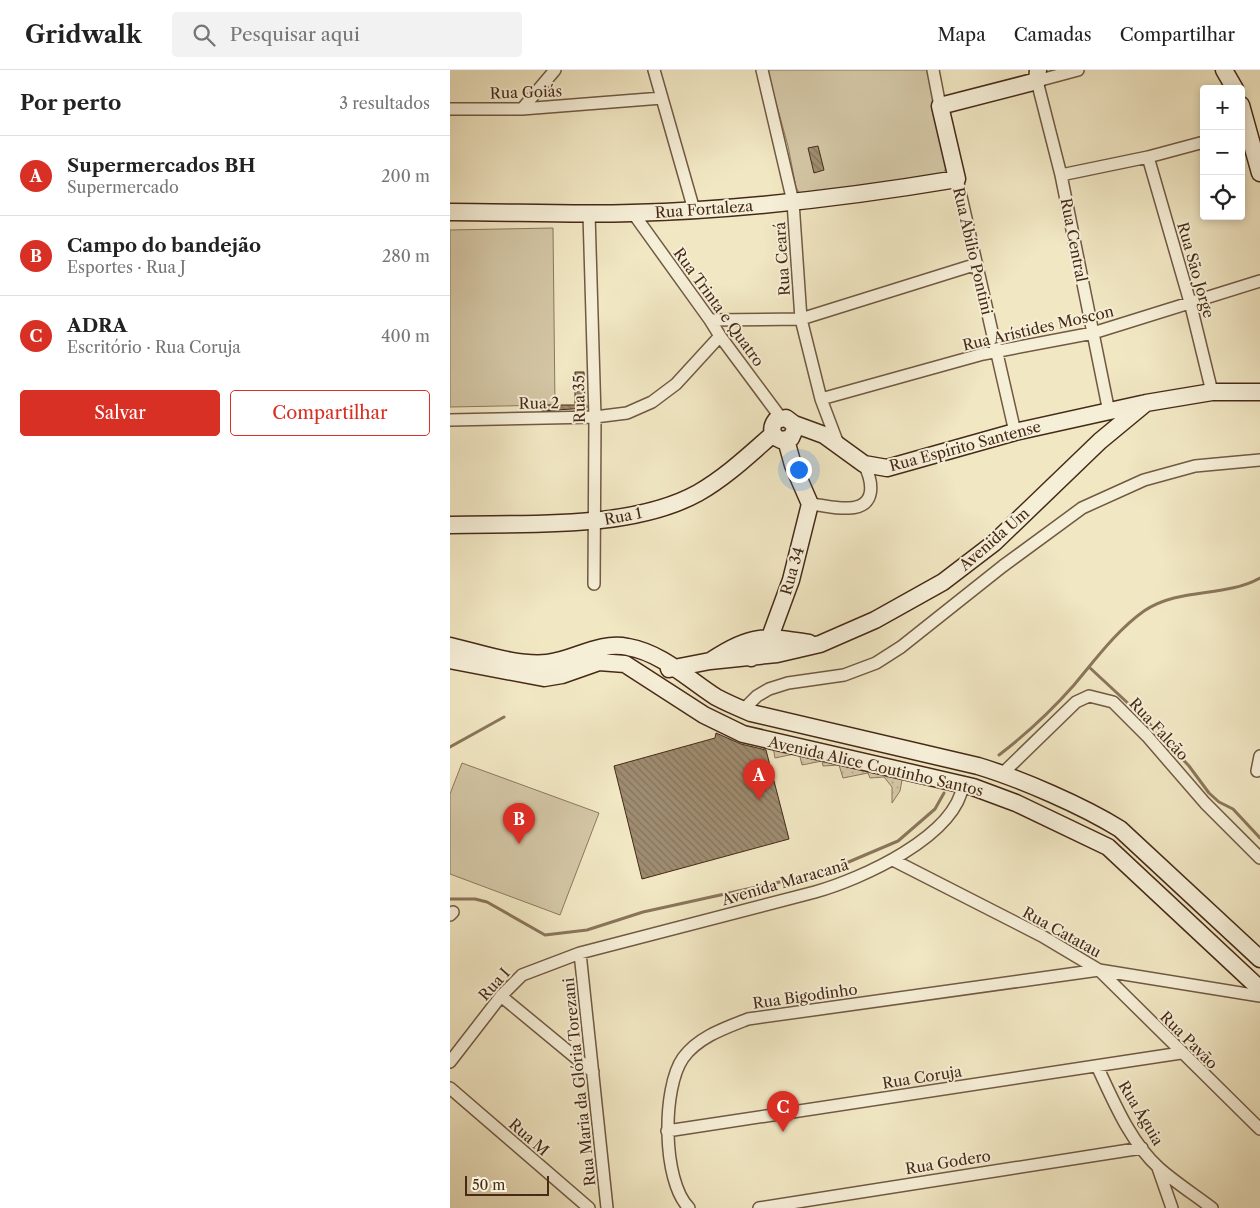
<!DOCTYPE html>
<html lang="pt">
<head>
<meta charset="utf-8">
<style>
  body { margin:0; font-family:"Libre Caslon Text",serif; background:#f2f2f2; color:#222 }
  .controls { position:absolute; right:15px; top:15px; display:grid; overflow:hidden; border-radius:5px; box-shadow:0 2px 8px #0003 }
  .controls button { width:45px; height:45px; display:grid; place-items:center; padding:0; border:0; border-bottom:1px solid #e0e0e0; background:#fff; color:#222; font:25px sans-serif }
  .scale { position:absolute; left:15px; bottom:12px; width:84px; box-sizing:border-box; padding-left:5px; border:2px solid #462a17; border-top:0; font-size:14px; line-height:18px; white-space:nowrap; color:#462a17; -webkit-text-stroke:4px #f6efd8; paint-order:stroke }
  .you { position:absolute; left:348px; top:399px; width:18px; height:18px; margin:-12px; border:4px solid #fff; border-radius:50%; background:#1a73e8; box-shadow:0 0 0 8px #1a73e833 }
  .badge { display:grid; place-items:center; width:32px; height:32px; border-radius:50%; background:#d93025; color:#fff; font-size:16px; font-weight:700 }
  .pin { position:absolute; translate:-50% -41px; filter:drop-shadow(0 1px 2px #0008) }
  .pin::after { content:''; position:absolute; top:26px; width:18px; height:15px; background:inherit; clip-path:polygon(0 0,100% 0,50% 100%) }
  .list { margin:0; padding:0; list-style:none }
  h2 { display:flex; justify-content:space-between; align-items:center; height:65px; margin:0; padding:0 20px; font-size:21px }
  h2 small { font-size:16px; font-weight:400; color:#767676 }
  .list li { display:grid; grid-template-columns:32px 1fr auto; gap:15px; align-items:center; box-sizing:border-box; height:80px; padding:0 20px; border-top:1px solid #e0e0e0 }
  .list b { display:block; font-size:19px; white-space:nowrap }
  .list p { margin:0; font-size:16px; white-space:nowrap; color:#767676 }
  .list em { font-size:16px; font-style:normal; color:#767676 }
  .actions { display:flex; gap:10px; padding:15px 20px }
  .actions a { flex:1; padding:11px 0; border:1px solid #d93025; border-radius:5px; text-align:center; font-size:18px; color:#d93025 }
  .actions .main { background:#d93025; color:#fff }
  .icon { flex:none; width:28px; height:28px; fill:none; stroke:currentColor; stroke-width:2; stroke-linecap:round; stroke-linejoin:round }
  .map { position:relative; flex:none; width:810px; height:1138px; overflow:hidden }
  header { display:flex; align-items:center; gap:30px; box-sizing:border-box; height:70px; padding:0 25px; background:#fff; border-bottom:1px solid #e0e0e0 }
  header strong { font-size:24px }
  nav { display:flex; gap:28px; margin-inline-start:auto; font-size:18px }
  .search { width:350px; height:45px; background:#f2f2f2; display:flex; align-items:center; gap:12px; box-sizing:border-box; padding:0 18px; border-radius:5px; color:#767676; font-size:19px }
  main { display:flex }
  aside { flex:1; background:#fff }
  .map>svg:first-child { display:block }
  .grass { fill:url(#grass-dots); stroke:#8d785e }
  .park { fill:#d4c7a6; stroke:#8d785e }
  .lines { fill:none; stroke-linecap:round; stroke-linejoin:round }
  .stream { stroke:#8a755b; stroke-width:3 }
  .building { fill:url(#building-back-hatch); stroke:#462a17 }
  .street-casing { stroke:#715942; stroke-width:14 }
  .secondary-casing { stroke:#462a17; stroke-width:19 }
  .street { stroke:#f6efd8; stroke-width:11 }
  .secondary { stroke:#f6efd8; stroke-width:16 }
  .labels { text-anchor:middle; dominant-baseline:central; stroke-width:4; stroke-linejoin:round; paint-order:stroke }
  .street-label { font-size:15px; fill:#462a17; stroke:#f6efd8 }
</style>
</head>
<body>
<header>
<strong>Gridwalk</strong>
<div class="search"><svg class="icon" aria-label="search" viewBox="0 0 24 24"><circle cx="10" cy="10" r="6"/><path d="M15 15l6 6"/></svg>Pesquisar aqui</div>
<nav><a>Mapa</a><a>Camadas</a><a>Compartilhar</a></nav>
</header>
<main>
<aside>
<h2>Por perto<small>3 resultados</small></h2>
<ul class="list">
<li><span class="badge">A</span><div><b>Supermercados BH</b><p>Supermercado</p></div><em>200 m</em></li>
<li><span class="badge">B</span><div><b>Campo do bandejão</b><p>Esportes · Rua J</p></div><em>280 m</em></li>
<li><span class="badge">C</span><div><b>ADRA</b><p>Escritório · Rua Coruja</p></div><em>400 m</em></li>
</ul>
<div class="actions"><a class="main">Salvar</a><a>Compartilhar</a></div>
</aside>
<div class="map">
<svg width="810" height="1138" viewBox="0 0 810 1138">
  <defs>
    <pattern id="grass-dots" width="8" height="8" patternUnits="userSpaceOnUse" patternTransform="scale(1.25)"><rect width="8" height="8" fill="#d4c7a6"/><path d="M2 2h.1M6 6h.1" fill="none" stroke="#b7ab8e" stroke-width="1.8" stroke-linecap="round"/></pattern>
    <pattern id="building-back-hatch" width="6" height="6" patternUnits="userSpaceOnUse" patternTransform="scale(1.25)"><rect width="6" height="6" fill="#9f8c70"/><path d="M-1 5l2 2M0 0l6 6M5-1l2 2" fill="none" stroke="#83735b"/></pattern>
  </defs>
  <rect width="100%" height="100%" fill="#f1e7c3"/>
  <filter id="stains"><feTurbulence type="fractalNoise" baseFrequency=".004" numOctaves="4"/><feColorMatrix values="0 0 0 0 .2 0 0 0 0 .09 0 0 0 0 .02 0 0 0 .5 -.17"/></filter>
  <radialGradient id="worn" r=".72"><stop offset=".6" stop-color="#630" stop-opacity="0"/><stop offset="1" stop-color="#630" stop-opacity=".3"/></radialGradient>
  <path class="grass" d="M 323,677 L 449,707 L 452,710 L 450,721 L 442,733 L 442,717 L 434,707 L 420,708 L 418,703 L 393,708 L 389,695 L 373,696 L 372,691 L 352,695 L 349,683 L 325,688 Z"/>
  <path class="park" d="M 317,0 L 478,0 L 496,98 L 491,107 L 349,123 L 346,117 L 338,76 Z
    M 103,158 L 105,335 L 0,337 L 0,160 Z
    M 12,693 L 149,743 L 110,845 L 0,804 L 0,724 Z"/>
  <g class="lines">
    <path class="stream" d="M 639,597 L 695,649 L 739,696 L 759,723 L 769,732 L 783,739 L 810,768
      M 0,677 L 54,647
      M 549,685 C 575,665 602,640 624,615 C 645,590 667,560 694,541 C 730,517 774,528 810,508
      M 0,829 L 25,829 L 37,832 L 95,865 L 137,860 L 193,842 L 375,802 L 448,771 L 485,739 L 494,723"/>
  </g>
  <path class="building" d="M 368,76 L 374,100 L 364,103 L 358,78 Z
    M 125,302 L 134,302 L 135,335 L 137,335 L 137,338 L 92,341 L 92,335 L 125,335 Z
    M 266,663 L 291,674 L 316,680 L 339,769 L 192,809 L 164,696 L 265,668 Z"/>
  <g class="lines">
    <defs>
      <path id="street" d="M 204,0 L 244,140
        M 312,0 L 343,132 L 351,249 L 371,329 L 388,374
        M 483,0 L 490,36
        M 628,0 L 587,11 L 611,105 L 659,342
        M 0,39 L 72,39 L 212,28
        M 72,39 L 105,0
        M 698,87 L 740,232 L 762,322
        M 611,105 L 698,87 L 754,72
        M 507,109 L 565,362
        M 183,143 L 260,250 L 270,266 L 331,348
        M 139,144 L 145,347 L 144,514
        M 260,250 L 351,249 L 527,194
        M 371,329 L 533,284 L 643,263 L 810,211
        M 0,350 L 145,347 L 177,343 L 202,332 L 226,314 L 270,266
        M 360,434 C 373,435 386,439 399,438 C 427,437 423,412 414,394
        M 293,640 L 307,626 L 319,619 L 338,613 L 394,605 L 426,593 L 451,577 L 553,496 L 632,438 L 694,410 L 745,396 L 810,390
        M 807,701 L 810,686
        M 552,704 L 626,632 L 639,626 L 663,632 L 697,666 L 755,733 L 810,788
        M 443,790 L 592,866 L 649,900 L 810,926
        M 0,845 L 3,842
        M 130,883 L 157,1138
        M 649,900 L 810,1059
        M 51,926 L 143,1002
        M 0,992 L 51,926 L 72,905 L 130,883 L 365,822 C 411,809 505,767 513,715
        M 647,996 C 663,1030 680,1072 709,1098 C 726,1113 745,1125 762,1138
        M 0,1018 L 139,1138
        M 217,1061 L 731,983
        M 708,1098 L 722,1138
        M 239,1138 C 212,1111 212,1018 233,988 C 248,967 275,958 298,949 L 649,900
        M 309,1138 L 692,1078"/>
      <path id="secondary" d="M 774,0 L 785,19
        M 791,35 L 810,103
        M 0,142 C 61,142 122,145 182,143 C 292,140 400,127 507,109 L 490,36 L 587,11 L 588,0
        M 344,354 L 345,359 L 341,368 L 331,370 C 321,366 320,358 326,350 L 336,348 L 344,354 L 374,365 L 414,394 L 437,398 L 565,362 L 696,333 L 762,322 L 810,322
        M 0,455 C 76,453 181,460 248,423 C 276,407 299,385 323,364
        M 0,576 C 30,583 66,596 97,593 C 125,590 148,571 178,577 C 212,583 238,609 266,627 C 277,633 289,638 301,643 L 528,696 C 571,709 633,736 670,759 L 810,889
        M 301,588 L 310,582 L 320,567 L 341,510 L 360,434 L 343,395 L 336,370
        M 0,590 L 94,608 L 112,605 L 149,592 L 175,594 L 254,645 L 293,664 L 523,717 L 566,733 L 658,777 L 810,919
        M 262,590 C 301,564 314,566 359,573
        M 219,599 L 260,591 L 327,584 L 370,574 L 425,550 L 493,512 L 544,473 L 650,371 L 696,333"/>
    </defs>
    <use href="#street" class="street-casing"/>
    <use href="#secondary" class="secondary-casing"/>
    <use href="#street" class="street"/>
    <use href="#secondary" class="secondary"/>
  </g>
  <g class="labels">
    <g class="street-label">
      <text transform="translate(76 22) rotate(-2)">Rua Goiás</text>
      <text transform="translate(254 139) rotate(-4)">Rua Fortaleza</text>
      <text transform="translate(624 170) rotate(79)">Rua Central</text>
      <text transform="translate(523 181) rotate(77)">Rua Abílio Pontini</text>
      <text transform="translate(332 189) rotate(-94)">Rua Ceará</text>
      <text transform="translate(746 200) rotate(74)">Rua São Jorge</text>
      <text transform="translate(269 237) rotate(54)">Rua Trinta e Quatro</text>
      <text transform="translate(588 258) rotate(-13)">Rua Arístides Moscon</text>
      <text transform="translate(129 329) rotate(-91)">Rua 35</text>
      <text transform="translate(89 333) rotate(-1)">Rua 2</text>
      <text transform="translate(515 376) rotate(-15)">Rua Espírito Santense</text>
      <text transform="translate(173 446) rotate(-11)">Rua 1</text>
      <text transform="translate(544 469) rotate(-41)">Avenida Um</text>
      <text transform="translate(342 501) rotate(-74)">Rua 34</text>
      <text transform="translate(709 659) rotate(47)">Rua Falcão</text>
      <text transform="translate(426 696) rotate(13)">Avenida Alice Coutinho Santos</text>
      <text transform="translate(335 812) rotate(-16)">Avenida Maracanã</text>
      <text transform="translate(612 862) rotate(29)">Rua Catatau</text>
      <text transform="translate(44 914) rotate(-48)">Rua I</text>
      <text transform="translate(355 926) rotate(-8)">Rua Bigodinho</text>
      <text transform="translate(739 970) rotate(45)">Rua Pavão</text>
      <text transform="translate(472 1007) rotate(-9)">Rua Coruja</text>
      <text transform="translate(129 1012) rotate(-96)">Rua Maria da Glória Torezani</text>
      <text transform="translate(691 1043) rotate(59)">Rua Águia</text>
      <text transform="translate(79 1067) rotate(41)">Rua M</text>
      <text transform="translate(498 1092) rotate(-9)">Rua Godero</text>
    </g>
  </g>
  <rect width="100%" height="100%" filter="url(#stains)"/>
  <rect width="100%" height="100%" fill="url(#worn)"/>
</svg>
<div class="controls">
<button>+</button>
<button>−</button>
<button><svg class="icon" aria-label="locate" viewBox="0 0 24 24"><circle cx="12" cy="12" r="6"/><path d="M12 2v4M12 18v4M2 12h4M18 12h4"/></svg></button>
</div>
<div class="scale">50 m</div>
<div class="you"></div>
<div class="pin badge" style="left:309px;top:730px">A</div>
<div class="pin badge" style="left:69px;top:774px">B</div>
<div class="pin badge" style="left:333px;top:1062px">C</div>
</div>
</main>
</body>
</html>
